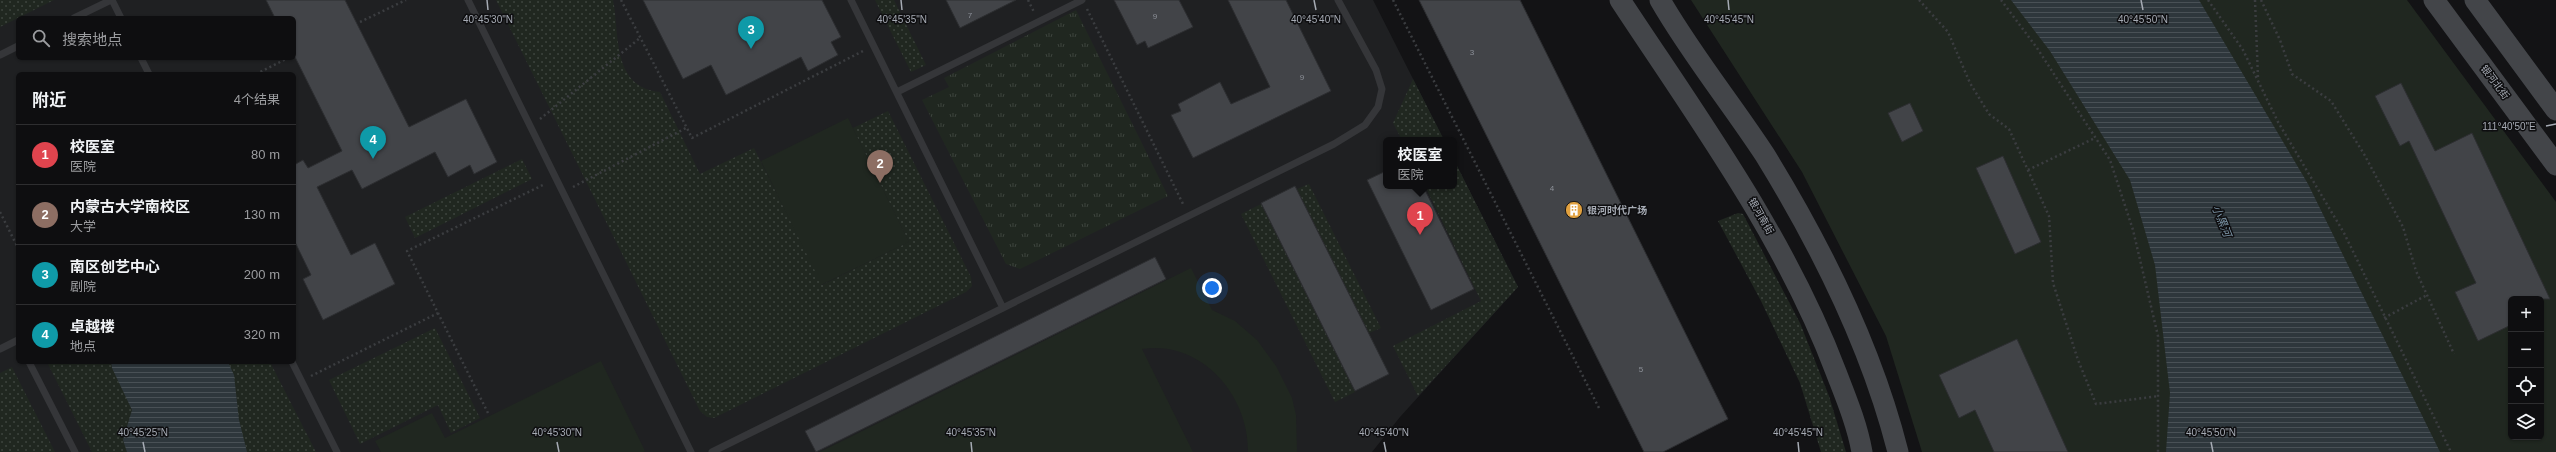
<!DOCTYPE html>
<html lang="zh">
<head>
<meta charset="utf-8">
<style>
  body { margin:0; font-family:Helvetica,"Noto Sans SC",sans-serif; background:#171719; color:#f1f3f6 }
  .controls { position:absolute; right:12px; bottom:12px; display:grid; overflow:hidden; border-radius:6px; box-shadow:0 1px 3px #0004 }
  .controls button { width:36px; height:36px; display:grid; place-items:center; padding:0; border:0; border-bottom:1px solid #2e2e30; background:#0e0e10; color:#f1f3f6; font:20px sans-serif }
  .you { position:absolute; left:1212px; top:288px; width:14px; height:14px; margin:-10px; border:3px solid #fff; border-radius:50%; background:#1a73e8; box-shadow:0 0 0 6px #1a73e833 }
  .badge { display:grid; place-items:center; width:26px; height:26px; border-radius:50%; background:#0f766e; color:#fff; font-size:13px; font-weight:700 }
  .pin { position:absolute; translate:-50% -33px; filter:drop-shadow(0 1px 2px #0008) }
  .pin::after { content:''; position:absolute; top:21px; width:14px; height:12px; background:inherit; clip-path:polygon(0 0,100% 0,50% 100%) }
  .popup { position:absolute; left:1383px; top:137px; width:74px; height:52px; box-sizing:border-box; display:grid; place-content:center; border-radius:6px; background:#0e0e10; filter:drop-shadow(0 1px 3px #0005); font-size:13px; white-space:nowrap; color:#9b9c9f }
  .popup b { font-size:15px; color:#f1f3f6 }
  .popup::after { content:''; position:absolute; left:50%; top:100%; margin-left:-8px; border:8px solid transparent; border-top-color:#0e0e10 }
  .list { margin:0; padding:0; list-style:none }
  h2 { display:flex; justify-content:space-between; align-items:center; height:52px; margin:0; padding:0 16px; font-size:17px }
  h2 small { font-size:13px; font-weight:400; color:#9b9c9f }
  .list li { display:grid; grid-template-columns:26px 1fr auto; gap:12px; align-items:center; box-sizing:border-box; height:60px; padding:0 16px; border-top:1px solid #2e2e30 }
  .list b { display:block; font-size:15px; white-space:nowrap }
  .list p { margin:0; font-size:13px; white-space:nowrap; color:#9b9c9f }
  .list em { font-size:13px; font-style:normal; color:#9b9c9f }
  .icon { flex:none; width:22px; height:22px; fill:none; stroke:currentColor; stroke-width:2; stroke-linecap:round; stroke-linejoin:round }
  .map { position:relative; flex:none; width:2556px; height:452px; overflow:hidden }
  .search { position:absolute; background:#0e0e10; box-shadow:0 1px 3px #0004; left:16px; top:16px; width:280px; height:44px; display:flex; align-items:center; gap:10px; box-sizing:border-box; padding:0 14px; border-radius:6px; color:#9b9c9f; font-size:15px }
  .panel { position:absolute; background:#0e0e10; box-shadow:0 1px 3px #0004; left:16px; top:72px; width:280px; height:292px; border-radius:6px }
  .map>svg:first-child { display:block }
  .built { fill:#1f2022; fill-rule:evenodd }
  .grass { fill:url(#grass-tufts) }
  .park { fill:#202720; fill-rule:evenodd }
  .garden { fill:url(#garden-dots) }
  .water { fill:url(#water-rules) }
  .building { fill:#424448; stroke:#2d2e31 }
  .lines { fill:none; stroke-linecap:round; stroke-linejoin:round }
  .path { stroke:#3b3d40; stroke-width:2.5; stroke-dasharray:2 3; stroke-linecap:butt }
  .lane { stroke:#353639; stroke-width:7 }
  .secondary { stroke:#434549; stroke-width:21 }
  .ticks { fill:none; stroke:#a6abb4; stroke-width:1.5 }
  .labels { text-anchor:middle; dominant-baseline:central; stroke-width:3; stroke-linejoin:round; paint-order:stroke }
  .number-label { font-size:8px; fill:#8d9199 }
  .street-label { font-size:10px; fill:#a6abb4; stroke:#0e0e10 }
  .poi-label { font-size:10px; font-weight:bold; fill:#a6abb4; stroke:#0e0e10; text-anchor:start }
  .water-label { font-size:11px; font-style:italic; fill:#809aac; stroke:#0e0e10 }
  .ticks-label { font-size:10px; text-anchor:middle; fill:#a6abb4; stroke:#0e0e10; stroke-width:3; stroke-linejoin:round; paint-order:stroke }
</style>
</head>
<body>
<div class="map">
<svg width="2556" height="452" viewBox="0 0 2556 452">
  <defs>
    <pattern id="grass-tufts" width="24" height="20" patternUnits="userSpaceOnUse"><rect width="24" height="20" fill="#202720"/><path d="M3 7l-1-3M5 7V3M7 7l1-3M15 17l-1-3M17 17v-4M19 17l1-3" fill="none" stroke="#3d443e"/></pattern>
    <pattern id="garden-dots" width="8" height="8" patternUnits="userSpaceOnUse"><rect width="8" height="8" fill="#202720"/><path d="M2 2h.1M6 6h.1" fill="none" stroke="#3d443e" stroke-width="1.8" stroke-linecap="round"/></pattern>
    <pattern id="water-rules" width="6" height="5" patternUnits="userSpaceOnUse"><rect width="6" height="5" fill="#2e373c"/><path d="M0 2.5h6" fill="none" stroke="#495156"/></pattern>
  </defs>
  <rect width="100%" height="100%" fill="#131315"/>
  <path class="built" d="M 0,0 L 1373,0 L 1444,140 L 1386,140 L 1386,186 L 1454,186 L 1454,160 L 1518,287 L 1400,417 L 1372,452 L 0,452 ZM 18,18 L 294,18 L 294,58 L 18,58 ZM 18,74 L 294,74 L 294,362 L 18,362 Z"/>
  <path class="grass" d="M 1076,10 L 1168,196 L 1020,269 L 1006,264 L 922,100 L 949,87 L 944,78 Z"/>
  <path class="park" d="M 1691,0 L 2407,0 L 2556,202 L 2556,452 L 1922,452 L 1886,336 L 1802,172 ZM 2511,299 L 2541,299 L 2541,437 L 2511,437 Z
    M 848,118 L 909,242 L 821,285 L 761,161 Z
    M 1191,268 L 1212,310 L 1235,321 L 1257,340 L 1276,366 L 1292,398 L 1296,415 L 1297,452 L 1248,452 C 1249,396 1202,340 1142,349 L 1193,452 L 820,452 Z
    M 601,361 L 645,451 L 643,452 L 381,452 L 375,441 L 432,413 L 445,438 Z"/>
  <path class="garden" d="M 0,0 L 54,0 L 0,27 Z
    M 496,0 L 613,0 C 620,34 611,87 660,92 L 700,174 L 754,148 L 822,285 L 909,242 L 853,128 L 888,111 L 971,277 L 972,286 L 966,292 L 714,418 L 707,417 L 700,411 Z
    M 875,0 L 894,0 L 926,65 L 911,72 Z
    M 1413,79 L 1444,140 L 1402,140 L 1393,123 Z
    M 522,159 L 532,179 L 415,238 L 405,217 Z
    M 1454,160 L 1518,287 L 1418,396 L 1393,346 L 1481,301 L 1425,186 L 1454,186 Z
    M 1309,184 L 1381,328 L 1369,333 L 1297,189 Z
    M 1261,204 L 1355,392 L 1335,402 L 1241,214 Z
    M 1738,213 L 1743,214 L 1800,323 L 1829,396 L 1846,452 L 1821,452 L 1800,383 L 1761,301 L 1718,221 Z
    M 435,328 L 480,418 L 451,433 L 438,405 L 360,444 L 329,380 Z
    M 47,362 L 270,362 L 316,452 L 92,452 Z
    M 12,367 L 55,452 L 0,452 L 0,373 Z"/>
  <path class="water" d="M 2011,0 L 2199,0 L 2308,184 L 2440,452 L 2166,452 L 2170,393 L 2155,265 L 2130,180 L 2050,51 Z
    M 111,362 L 228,362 L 234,375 L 239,420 L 247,452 L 127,452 L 123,440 L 132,410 L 112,368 Z"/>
  <path class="building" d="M 266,0 L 345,0 L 409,127 L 466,99 L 497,162 L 474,174 L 470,165 L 448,177 L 435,152 L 362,189 L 352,170 L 317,187 L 351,255 L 375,243 L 395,284 L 323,320 L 303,279 L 311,275 L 294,240 L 294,165 L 303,160 L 308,168 L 342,151 L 294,55 L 294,18 L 275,18 Z
    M 643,0 L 822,0 L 841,37 L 831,42 L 838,55 L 808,71 L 801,57 L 726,95 L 711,65 L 683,79 Z
    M 946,0 L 1016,0 L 960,28 Z
    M 1114,0 L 1179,0 L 1193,27 L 1148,48 L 1145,41 L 1137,45 Z
    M 1228,0 L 1286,0 L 1331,91 L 1193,158 L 1171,115 L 1181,111 L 1178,104 L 1220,82 L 1231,104 L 1270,87 Z
    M 1419,0 L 1520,0 L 1728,419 L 1663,452 L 1644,452 Z
    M 2401,83 L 2435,151 L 2472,133 L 2550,299 L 2511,299 L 2511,325 L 2478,341 L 2455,292 L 2476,283 L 2409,141 L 2400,146 L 2375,96 Z
    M 1910,103 L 1923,131 L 1902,142 L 1888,113 Z
    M 2003,156 L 2041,242 L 2015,254 L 1976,168 Z
    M 1386,171 L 1386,186 L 1423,186 L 1474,289 L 1431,310 L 1367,180 Z
    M 1295,186 L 1389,374 L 1355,391 L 1261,203 Z
    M 1155,257 L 1166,279 L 816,452 L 805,431 Z
    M 2017,339 L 2068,452 L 1994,452 L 1975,410 L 1959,418 L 1939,375 Z"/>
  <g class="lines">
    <path class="path" d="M 621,0 L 692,138 L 863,51
      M 1028,0 L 1034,12
      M 1393,0 L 1599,408
      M 1919,0 L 1948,32 L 1970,83 L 1989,114 L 2009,129 L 2049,216 L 2053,283 L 2078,360 L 2096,404 L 2159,396
      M 2001,0 L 2037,48 L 2110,160 L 2133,230 L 2158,336 L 2158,452
      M 2208,0 L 2243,50 L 2278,122 L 2344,233 L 2451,452
      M 2255,0 L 2258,78
      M 2261,0 L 2280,40 L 2292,74 L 2331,101 L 2364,154 L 2403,227 L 2416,271 L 2454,354
      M 1087,9 L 1184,206
      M 360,22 L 406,0
      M 256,74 L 288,58
      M 540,119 L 640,38
      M 2028,170 L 2095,138
      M 573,187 L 686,128
      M 0,212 L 18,248
      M 2384,318 L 2427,295
      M 311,376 L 438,313
      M 488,413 L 407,251 L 545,184"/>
    <path class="lane" d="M 112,0 L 121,18
      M 468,0 L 691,452
      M 851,0 L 1003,308
      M 74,18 L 111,0
      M 0,55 L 18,46
      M 141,58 L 149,74
      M 897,92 L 1082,0
      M 0,349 L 18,340
      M 29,362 L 75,452
      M 292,362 L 337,452
      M 712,452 L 1334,144 L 1365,125 L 1378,107 L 1382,89 L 1376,70 L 1338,0"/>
    <path class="secondary" d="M 1620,0 C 1699,120 1785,237 1836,372 C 1846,398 1857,424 1862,452
      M 1660,0 C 1691,54 1731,103 1765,155 C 1821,246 1872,349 1898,452
      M 2434,0 L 2556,165
      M 2475,0 L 2556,110"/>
  </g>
  <path class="ticks" d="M 487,0 L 488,10M 901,0 L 902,10M 1314,0 L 1316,10M 1728,0 L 1729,10M 2141,0 L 2143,10M 2546,126 L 2556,124M 143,442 L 145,452M 557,442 L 559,452M 971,442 L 972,452M 1384,442 L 1386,452M 1798,442 L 1799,452M 2211,442 L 2213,452"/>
  <defs>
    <symbol id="building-disc" viewBox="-11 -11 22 22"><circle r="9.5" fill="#e1a13f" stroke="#0e0e10"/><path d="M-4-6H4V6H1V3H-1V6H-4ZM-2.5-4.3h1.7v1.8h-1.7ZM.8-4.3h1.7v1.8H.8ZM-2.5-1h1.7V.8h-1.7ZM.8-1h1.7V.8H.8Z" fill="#fff"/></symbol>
  </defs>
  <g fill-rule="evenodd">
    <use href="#building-disc" x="1564" y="200" width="20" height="20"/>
  </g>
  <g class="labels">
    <g class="number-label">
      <text x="970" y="15">7</text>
      <text x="1155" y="16">9</text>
      <text x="1472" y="52">3</text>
      <text x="1302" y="77">9</text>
      <text x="1552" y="188">4</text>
      <text x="1641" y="369">5</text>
    </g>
    <g class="street-label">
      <text transform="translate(2495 82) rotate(53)">银河北街</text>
      <text transform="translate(1761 216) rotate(60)">银河南街</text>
    </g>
    <g class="poi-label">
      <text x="1587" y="210">银河时代广场</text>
    </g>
    <g class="water-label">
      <text transform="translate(2222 221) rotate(68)">小黑河</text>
    </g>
  </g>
  <g class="ticks-label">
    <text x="488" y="23">40°45'30"N</text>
    <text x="902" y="23">40°45'35"N</text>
    <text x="1316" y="23">40°45'40"N</text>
    <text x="1729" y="23">40°45'45"N</text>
    <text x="2143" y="23">40°45'50"N</text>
    <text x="2509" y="130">111°40'50"E</text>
    <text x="143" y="436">40°45'25"N</text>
    <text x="557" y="436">40°45'30"N</text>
    <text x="971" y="436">40°45'35"N</text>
    <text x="1384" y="436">40°45'40"N</text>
    <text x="1798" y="436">40°45'45"N</text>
    <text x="2211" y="436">40°45'50"N</text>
  </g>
</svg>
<div class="controls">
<button>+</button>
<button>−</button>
<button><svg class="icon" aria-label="locate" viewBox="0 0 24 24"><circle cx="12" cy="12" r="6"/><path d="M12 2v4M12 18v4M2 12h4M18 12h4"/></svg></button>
<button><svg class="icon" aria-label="layers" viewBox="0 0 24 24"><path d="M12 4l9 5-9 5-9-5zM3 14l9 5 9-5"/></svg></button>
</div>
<div class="you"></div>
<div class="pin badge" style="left:1420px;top:235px;background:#e0444e">1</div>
<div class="popup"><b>校医室</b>医院</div>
<div class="pin badge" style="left:880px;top:183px;background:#8d6e63">2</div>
<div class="pin badge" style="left:751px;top:49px;background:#0f9aa8">3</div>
<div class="pin badge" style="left:373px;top:159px;background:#0f9aa8">4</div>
<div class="search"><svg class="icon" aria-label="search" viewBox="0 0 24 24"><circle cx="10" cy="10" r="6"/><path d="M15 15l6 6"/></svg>搜索地点</div>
<section class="panel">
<h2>附近<small>4个结果</small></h2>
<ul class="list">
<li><span class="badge" style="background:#e0444e">1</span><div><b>校医室</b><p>医院</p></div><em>80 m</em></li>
<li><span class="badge" style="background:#8d6e63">2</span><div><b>内蒙古大学南校区</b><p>大学</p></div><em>130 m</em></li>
<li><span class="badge" style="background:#0f9aa8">3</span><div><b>南区创艺中心</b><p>剧院</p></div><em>200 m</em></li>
<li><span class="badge" style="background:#0f9aa8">4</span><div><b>卓越楼</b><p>地点</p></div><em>320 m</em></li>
</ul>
</section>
</div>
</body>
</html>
